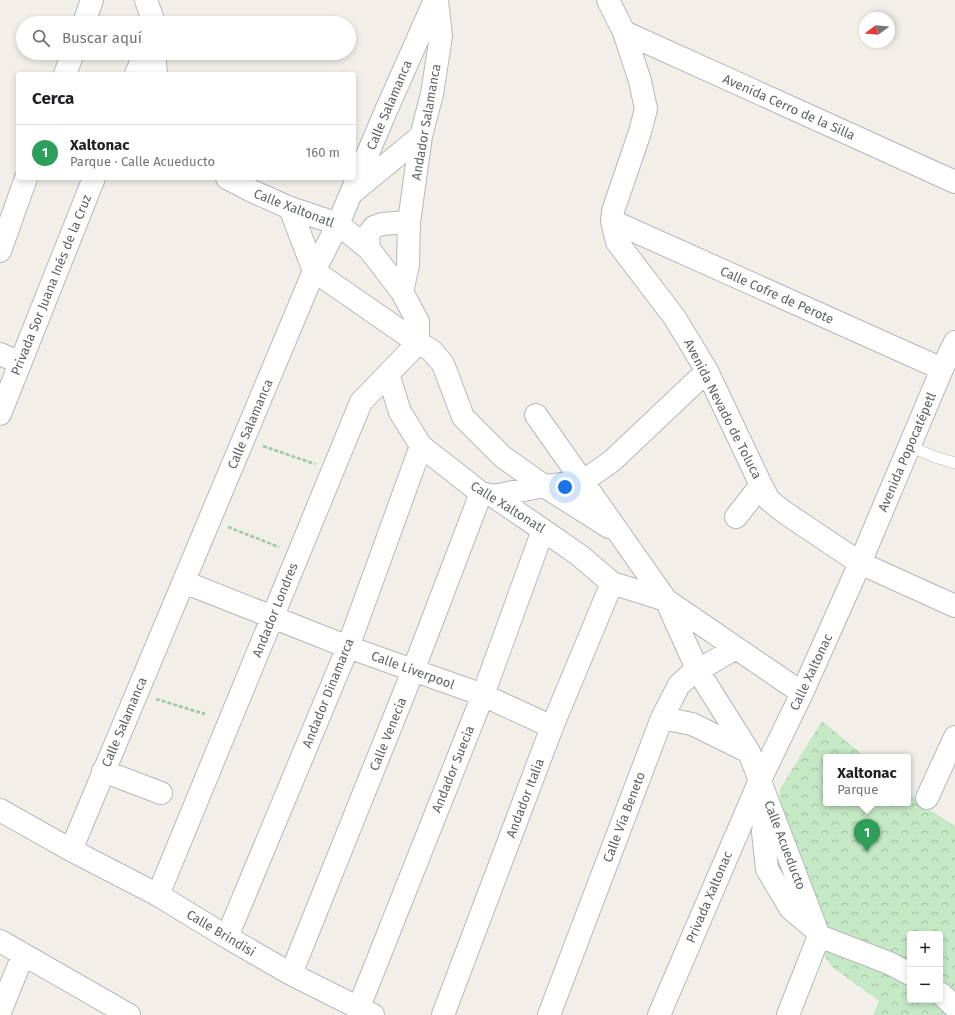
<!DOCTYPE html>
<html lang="es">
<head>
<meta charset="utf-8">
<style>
  body { margin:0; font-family:"Fira Sans",sans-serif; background:#f2f2f2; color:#202124 }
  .controls { position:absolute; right:12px; bottom:12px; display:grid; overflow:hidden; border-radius:4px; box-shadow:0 2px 6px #0003 }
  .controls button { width:36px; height:36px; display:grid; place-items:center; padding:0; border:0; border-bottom:1px solid #e0e0e0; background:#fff; color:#202124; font:20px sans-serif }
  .compass { position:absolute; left:859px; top:12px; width:36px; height:36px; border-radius:50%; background:#fff; box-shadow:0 2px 6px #0003; rotate:254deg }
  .you { position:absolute; left:565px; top:487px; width:14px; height:14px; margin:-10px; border:3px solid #fff; border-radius:50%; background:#1a73e8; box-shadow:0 0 0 6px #1a73e833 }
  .badge { display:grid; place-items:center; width:26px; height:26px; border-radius:50%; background:#0b8043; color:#fff; font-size:13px; font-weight:700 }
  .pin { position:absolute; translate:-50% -33px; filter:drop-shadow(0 1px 2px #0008) }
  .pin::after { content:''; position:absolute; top:21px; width:14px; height:12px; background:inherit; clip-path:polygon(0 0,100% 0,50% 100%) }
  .popup { position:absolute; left:823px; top:754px; width:88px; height:52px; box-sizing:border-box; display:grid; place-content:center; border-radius:4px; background:#fff; filter:drop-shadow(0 1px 3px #0005); font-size:13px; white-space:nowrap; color:#757577 }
  .popup b { font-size:15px; color:#202124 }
  .popup::after { content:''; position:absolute; left:50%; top:100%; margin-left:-8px; border:8px solid transparent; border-top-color:#fff }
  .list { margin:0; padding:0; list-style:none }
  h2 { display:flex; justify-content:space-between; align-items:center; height:52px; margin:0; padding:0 16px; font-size:17px }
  h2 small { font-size:13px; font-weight:400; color:#757577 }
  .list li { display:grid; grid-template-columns:26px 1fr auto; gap:12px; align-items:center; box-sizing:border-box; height:56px; padding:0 16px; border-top:1px solid #e0e0e0 }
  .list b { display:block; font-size:15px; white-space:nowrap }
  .list p { margin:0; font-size:13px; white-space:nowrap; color:#757577 }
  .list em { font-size:13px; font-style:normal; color:#757577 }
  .icon { flex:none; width:22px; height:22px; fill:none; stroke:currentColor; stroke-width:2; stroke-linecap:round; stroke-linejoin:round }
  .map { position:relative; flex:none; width:955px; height:1015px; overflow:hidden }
  .search { position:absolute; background:#fff; box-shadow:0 2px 6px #0003; left:16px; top:16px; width:340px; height:44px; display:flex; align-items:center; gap:10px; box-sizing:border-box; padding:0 14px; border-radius:22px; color:#757577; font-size:15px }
  .panel { position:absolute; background:#fff; box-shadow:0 2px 6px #0003; left:16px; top:72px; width:340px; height:108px; border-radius:4px }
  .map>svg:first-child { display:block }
  .park { fill:url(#park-crowns); fill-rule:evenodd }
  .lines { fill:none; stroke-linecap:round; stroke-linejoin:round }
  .lane-casing { stroke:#b5b8bc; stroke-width:12 }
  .street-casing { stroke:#b5b8bc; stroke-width:24 }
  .path { stroke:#9cc7a9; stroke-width:2.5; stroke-dasharray:4 2; stroke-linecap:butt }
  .lane { stroke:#fff; stroke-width:11 }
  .street { stroke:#fff; stroke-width:22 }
  .labels { text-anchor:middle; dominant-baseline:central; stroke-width:3; stroke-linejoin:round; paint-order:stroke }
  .street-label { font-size:13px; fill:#5f6368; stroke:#fff }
</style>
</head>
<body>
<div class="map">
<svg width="955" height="1015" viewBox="0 0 955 1015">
  <defs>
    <pattern id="park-crowns" width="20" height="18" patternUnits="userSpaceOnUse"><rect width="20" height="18" fill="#c5e8c5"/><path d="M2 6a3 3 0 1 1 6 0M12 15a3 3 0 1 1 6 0" fill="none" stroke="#a3c0a4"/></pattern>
  </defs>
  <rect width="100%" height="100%" fill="#f1efe8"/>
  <path class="park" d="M 822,721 L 865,757 L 826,757 L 826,803 L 908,803 L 908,793 L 922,805 L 955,826 L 955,1015 L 873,1015 L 879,1001 L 831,966 L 778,878 L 780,789 ZM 910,934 L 940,934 L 940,1000 L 910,1000 Z"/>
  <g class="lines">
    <defs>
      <path id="lane" d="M 909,446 L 935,457 L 955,463"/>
      <path id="street" d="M 146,0 L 153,20 L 153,23
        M 608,0 L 624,32 L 640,81 L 646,109 L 640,132 L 613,211 L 612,221 L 617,242 L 675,318 L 707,371 L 761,485 L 769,500 L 784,512 L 860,563 L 955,606
        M 84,23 L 92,0
        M 624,32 L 955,182
        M 154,53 L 156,74
        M 65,74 L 73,53
        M 136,74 L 145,53
        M 227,178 L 252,191 L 290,208 L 338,224 L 369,249 L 402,292 L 418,322 L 418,343 L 431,350 L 443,364 L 463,417 L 503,457 L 544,486 L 609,527
        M 353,192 L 421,136
        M 612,221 L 942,369
        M 369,249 L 368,235 L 374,227 L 382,224 L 409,222
        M 0,251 L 26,178
        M 402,292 L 408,265 L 409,222 L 421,136 L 432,94 L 441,36 L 437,0
        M 0,354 L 20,363
        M 388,374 L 400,412 L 421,446 L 481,493 L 493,496 L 543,530 L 579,555 L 612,583 L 666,600 L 802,693
        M 0,414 L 94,178
        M 536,415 L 666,600 L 698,671 L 749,752 L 819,936 L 889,963 L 910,974
        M 493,496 L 544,486 L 582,482 L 612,461 L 707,371
        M 736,517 L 761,485
        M 184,582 L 348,647 L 483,695 L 552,727
        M 662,718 L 692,724 L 749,752
        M 103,771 L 161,793
        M 927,798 L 955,737
        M 767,801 L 763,832 L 767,869 L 790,908 L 816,930
        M 0,810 L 71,850 L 158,895 L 227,937 L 291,974 L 373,1015
        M 71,850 L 314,271 L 338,224 L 385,113 L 435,0
        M 158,895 L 361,402 L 418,343 L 314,271 L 290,208
        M 227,937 L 348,647 L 421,446
        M 0,941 L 129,1015
        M 291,974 L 413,671 L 481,493
        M 940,993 L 955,1007
        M 359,1007 L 483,695 L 543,530
        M 0,1012 L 23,955
        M 443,1015 L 552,727 L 612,583
        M 549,1015 L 662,718 L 679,685 L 690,675 L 736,648
        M 659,1015 L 760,780 L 802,693 L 860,563 L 942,369 L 955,342
        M 788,1015 L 819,936"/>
    </defs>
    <use href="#lane" class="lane-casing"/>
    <use href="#street" class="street-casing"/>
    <path class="path" d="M 263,446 L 315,464
      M 228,527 L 279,547
      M 156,699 L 205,714"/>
    <use href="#lane" class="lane"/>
    <use href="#street" class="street"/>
  </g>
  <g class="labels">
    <g class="street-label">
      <text transform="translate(389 105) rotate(-67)">Calle Salamanca</text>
      <text transform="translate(789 107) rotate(24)">Avenida Cerro de la Silla</text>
      <text transform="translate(426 122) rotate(-80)">Andador Salamanca</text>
      <text transform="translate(294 208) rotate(21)">Calle Xaltonatl</text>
      <text transform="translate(51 285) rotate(-68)">Privada Sor Juana Inés de la Cruz</text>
      <text transform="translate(777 295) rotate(24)">Calle Cofre de Perote</text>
      <text transform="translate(723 409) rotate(63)">Avenida Nevado de Toluca</text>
      <text transform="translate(250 424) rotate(-67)">Calle Salamanca</text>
      <text transform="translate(907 452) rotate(-67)">Avenida Popocatépetl</text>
      <text transform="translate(508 507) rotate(32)">Calle Xaltonatl</text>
      <text transform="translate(275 610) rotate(-68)">Andador Londres</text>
      <text transform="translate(413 670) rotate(20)">Calle Liverpool</text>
      <text transform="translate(811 672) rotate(-65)">Calle Xaltonac</text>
      <text transform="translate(328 693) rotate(-68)">Andador Dinamarca</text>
      <text transform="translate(124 722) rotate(-67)">Calle Salamanca</text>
      <text transform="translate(388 734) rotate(-68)">Calle Venecia</text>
      <text transform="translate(453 769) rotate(-68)">Andador Suecia</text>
      <text transform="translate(525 798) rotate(-69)">Andador Italia</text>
      <text transform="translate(624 817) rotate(-69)">Calle Vía Beneto</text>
      <text transform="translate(785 845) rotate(69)">Calle Acueducto</text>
      <text transform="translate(709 897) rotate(-67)">Privada Xaltonac</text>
      <text transform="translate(221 933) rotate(31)">Calle Brindisi</text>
    </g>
  </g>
</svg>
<div class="controls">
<button>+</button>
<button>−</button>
</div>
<svg class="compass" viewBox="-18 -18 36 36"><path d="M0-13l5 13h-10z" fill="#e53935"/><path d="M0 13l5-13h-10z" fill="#757577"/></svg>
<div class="you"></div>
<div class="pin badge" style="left:867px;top:852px;background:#2e9e5b">1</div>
<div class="popup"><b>Xaltonac</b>Parque</div>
<div class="search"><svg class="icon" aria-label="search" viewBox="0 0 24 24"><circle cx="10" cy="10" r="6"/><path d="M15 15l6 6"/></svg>Buscar aquí</div>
<section class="panel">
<h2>Cerca<small></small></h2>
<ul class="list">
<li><span class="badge" style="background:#2e9e5b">1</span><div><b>Xaltonac</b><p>Parque · Calle Acueducto</p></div><em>160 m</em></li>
</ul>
</section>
</div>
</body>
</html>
